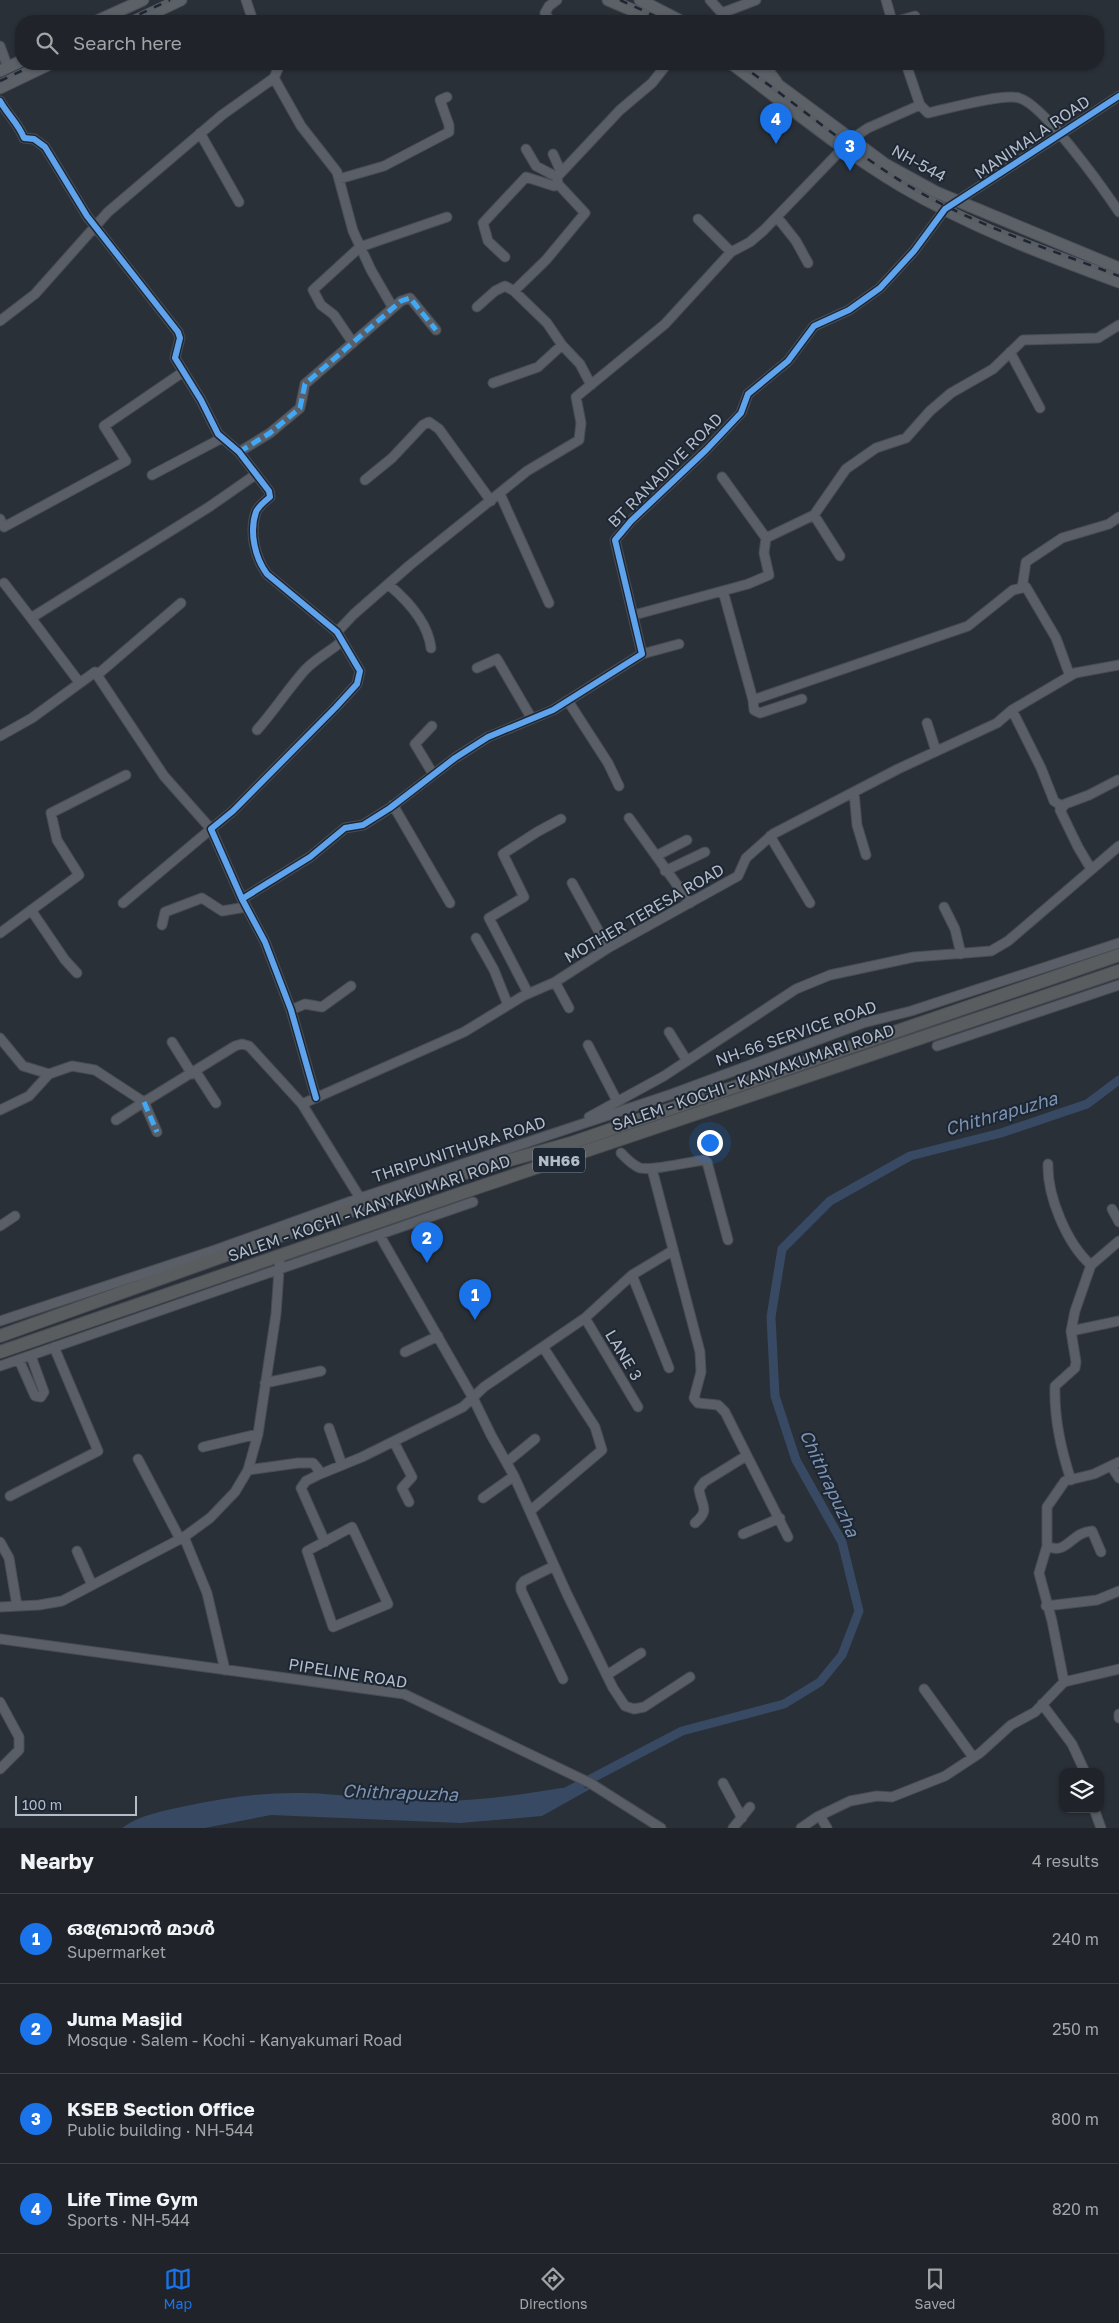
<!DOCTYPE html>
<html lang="en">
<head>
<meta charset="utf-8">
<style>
  body { margin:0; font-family:"Golos Text","Noto Sans Malayalam",sans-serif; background:#2d3036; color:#f1f3f6 }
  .controls { position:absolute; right:15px; bottom:15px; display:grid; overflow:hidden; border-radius:10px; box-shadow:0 1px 4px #0004 }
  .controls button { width:45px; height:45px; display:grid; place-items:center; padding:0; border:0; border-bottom:1px solid #3d4147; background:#20242a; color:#f1f3f6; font:25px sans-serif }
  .scale { position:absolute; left:15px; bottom:12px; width:122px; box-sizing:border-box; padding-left:5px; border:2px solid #b4bcc9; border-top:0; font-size:14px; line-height:18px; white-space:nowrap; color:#b4bcc9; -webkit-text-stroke:4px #1d2633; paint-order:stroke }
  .you { position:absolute; left:709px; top:1142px; width:18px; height:18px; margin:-12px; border:4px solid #fff; border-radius:50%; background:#1a73e8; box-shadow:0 0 0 8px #1a73e833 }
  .badge { display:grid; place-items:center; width:32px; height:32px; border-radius:50%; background:#1a73e8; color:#fff; font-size:16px; font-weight:700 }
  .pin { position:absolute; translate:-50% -41px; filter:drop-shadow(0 1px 2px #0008) }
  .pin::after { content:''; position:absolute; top:26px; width:18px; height:15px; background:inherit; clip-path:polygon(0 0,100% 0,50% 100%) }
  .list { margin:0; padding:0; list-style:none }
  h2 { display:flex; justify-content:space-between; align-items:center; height:65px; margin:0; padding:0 20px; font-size:21px }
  h2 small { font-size:16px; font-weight:400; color:#a2a4a8 }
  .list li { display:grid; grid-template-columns:32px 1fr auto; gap:15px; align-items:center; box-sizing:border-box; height:90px; padding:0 20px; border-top:1px solid #3d4147 }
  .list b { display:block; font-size:19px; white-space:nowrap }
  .list p { margin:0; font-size:16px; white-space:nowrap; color:#a2a4a8 }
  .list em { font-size:16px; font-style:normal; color:#a2a4a8 }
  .icon { flex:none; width:28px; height:28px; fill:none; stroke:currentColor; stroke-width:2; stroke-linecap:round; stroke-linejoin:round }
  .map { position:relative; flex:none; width:1119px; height:1828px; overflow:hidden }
  .search { position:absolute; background:#20242a; box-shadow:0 1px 4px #0004; left:15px; right:15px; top:15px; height:55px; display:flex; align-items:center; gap:12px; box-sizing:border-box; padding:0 18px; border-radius:20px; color:#a2a4a8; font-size:19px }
  .sheet { height:425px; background:#20242a }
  nav { display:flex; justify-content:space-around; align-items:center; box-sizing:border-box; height:70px; border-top:1px solid #3d4147; background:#20242a; font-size:14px; color:#a2a4a8 }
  nav a { display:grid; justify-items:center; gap:2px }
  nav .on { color:#1a73e8 }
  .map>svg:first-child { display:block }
  .water { fill:#384963 }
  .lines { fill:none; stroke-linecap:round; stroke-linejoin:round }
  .canal { stroke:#384963; stroke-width:9 }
  .minor-casing { stroke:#484c53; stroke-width:11 }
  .major-casing { stroke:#484c55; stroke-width:13 }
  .highway-casing { stroke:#474c53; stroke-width:14 }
  .minor { stroke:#5a5e66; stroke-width:9 }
  .major { stroke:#5c6168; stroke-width:11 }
  .highway { stroke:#5a5d60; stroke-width:12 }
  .rail-casing { stroke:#595d64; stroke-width:4.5 }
  .rail { stroke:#1d2633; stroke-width:2.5; stroke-dasharray:8; stroke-linecap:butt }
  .quiet { stroke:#3fa9f5; stroke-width:5; stroke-dasharray:10 5; stroke-linecap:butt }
  .cycleway-casing { stroke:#1d2633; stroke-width:9 }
  .cycleway { stroke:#60a3ed; stroke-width:6 }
  .labels { text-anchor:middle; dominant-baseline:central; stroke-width:4; stroke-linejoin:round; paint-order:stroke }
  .shield { fill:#1d2633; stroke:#878f9c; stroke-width:1 }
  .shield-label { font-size:15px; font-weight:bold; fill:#b4bcc9 }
  .street-label { font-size:16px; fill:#b4bcc9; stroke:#1d2633 }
  .water-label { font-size:18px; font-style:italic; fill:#7c92b1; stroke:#1d2633 }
</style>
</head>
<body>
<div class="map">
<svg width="1119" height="1828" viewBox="0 0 1119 1828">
  <rect width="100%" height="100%" fill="#2a3038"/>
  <path class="water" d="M 561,1788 L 592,1788 L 542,1816 L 460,1823 L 271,1815 L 205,1828 L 122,1828 C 141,1814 164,1811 186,1806 C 224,1798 264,1792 303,1793 C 347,1794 392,1802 436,1801 C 478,1801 519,1795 561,1788 Z"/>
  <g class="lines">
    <path class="canal" d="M 564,1793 L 682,1731 L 784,1704 L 820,1682 L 842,1655 L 859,1611 L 842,1542 L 796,1460 L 775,1396 L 771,1317 L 782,1249 L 830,1201 L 910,1156 L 1001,1133 L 1087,1104 L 1119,1080"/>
    <defs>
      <path id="minor" d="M 246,0 L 253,21
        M 710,0 L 729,21
        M 886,0 L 892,21
        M 722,13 L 756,0
        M 550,21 L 545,13 L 549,6 L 557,0
        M 897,21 L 915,16
        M 0,46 L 8,68
        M 764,64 L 777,81
        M 274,78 L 301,126 L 337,172 L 353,231 L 371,270 L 393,308
        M 0,101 C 7,114 18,123 24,138 L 34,139 L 45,147 L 87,216 L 178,332 L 180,338 L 175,358 L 201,400 L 218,434 L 239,452 L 269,491 L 270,497 C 265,501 258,507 256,512 C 249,532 255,558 267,574 L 337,632 L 360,671 L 357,684 L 336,707 L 233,811 L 211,829 L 242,899 L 265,942 L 291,1010 L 316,1098
        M 920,105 L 928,113 C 947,109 1003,93 1019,98 C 1043,104 1103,188 1119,212
        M 200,133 L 239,202
        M 853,138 L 868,128 L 920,105 L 906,64
        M 526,149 L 536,166 L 557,177
        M 553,154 L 561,172
        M 339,179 L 384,166 L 449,132 L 449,125 L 440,100 L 447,97
        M 777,217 L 796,241 L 808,263
        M 698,219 L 731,252
        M 505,257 L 488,241 L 483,223 L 526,177 L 554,186 L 558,184
        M 514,291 L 546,260 L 585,213 L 558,184 L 557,177 L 620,110 L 652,83 L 667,64
        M 477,307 L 495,291 L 505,286 L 514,291 L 547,323 L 562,345 L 580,364 L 591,385
        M 0,321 L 35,294 L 108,212 L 222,115 L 274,78 L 280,64
        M 353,343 L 334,315 L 321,305 L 313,290 L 360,247 L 447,217
        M 1010,352 L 1040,408
        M 493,383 L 538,367 L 562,345
        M 239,452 L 270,433 L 300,408 L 305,384 L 401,301 L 410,298 L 436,330
        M 152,475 L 222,438
        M 722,477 L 766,538
        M 365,480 L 392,458 L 423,425 L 429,422 L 439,429 L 491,501
        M 500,494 L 549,603
        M 814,515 L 840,556
        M 0,519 L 4,527 L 126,461 L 104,426 L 183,372
        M 4,583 L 31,618
        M 389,585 C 408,601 428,623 431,648
        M 1022,588 L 1026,562 L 1062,538 L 1109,524 L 1119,517
        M 723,591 L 753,700 L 968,626 L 1013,590 L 1026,587 L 1056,638 L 1070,676
        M 634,615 L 748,584 L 769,575 L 764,553 L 766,538 L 814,515 L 846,469 L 876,448 L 906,438 L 930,411 L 951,393 L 993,369 L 1023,340 L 1098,338 L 1119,325
        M 337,632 L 354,614 L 410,565 L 527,471 L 579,440 L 581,423 L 576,397 L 665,324 L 731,252 L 750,242 L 764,230 L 843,148
        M 642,654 L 679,644
        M 477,668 L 497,659 L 532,719
        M 97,675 L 181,603
        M 79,682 L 31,618 L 209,507 L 255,475
        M 753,700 L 754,710 L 760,713 L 802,699
        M 568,701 L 608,763 L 619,786
        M 1012,710 L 1041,768 L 1054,801 L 1063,807
        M 927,723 L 936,751
        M 432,726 L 415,744 L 433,774
        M 257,730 C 274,711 288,689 305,670 C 315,659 331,651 342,641
        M 0,736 L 32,718 L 95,672 L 164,776 L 211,829 L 123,903
        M 854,792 L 857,825 L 866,855
        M 393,805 L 450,903
        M 629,818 L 690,903
        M 770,836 L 810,903
        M 656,856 L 687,840
        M 1091,869 L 1078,847 L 1060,810 L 1065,804 L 1089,795 L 1118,780
        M 665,871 L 705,852
        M 572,883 L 608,948
        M 242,899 L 310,857 L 345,828 L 363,825 L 390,808 L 455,758 L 488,737 L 553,710 L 642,654 L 615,540 L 631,521 L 706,450 L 741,413 L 748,394 L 788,361 L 814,326 L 849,310 L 880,288 L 914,251 L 945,209 L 1119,96
        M 944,907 L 955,929 L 961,954
        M 31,910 L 65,960 L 77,973
        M 162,925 L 165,912 L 202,898 L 222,911 L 246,907
        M 0,933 L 79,875 L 57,840 L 51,813 L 126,775
        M 476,938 L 494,970 L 508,1005
        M 555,982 L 569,1008
        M 528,993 L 489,918 L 524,897 L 503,854 L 537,832 L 561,819
        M 291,1010 L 305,1004 L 322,1007 L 351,986
        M 669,1032 L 687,1061
        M 0,1038 L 23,1066 L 49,1074
        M 172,1042 L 192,1074
        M 588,1045 L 617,1101
        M 937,1046 L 1119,985
        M 196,1072 L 216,1103
        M 302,1104 L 464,1032 L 523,996 L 555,982 L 608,948 L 738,876 L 746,858 L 773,834 L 898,769 L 997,723 L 1012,710 L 1075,673 L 1119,665
        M 0,1110 L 29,1096 L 49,1074 L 72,1066 L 95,1070 L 144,1102 L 235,1046 L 242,1044 L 249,1046 L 302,1104 L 360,1198
        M 589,1117 L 664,1076 L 796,989 L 830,975 L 914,957 L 991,951 L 1008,941 L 1119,846
        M 116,1120 L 144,1102 L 157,1132
        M 621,1153 C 627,1159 632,1165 640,1168 C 652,1171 689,1162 704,1160 L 707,1162 L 728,1240
        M 1048,1164 C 1047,1196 1067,1244 1091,1265 L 1075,1311 L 1071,1331
        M 652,1169 L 700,1352 L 701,1372 L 694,1398 L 698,1403 L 718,1405 L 725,1412 L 788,1537
        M 1112,1209 L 1119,1222
        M 0,1226 L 15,1216
        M 380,1236 L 473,1398 L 491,1435 L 514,1476 L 567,1594 L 613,1688 L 625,1706 L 634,1709 L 644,1707 L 690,1677
        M 1091,1265 L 1119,1241
        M 632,1275 L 672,1251
        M 585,1318 L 638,1407
        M 0,1321 L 215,1250 L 360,1198 L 672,1094 L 863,1023 L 911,1011 L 1119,943
        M 405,1352 L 438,1336
        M 19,1360 L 35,1396 L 41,1397 L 44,1392 L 31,1356
        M 0,1366 L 473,1202
        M 265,1383 L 321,1371
        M 329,1428 L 342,1465
        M 394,1442 L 412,1477 L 402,1488 L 409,1502
        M 203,1447 L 258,1434
        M 138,1459 L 180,1539
        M 507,1462 L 535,1439
        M 1111,1466 L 1119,1478
        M 248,1470 L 298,1463 L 313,1463 L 318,1469 L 318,1475 L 362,1457 L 463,1407 L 484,1387 L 585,1318 L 632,1275 L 669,1368
        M 318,1475 L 306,1481 L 301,1488 L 325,1542
        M 1071,1480 C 1061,1450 1054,1418 1055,1386 L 1075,1368 L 1076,1362 L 1071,1331 L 1119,1321
        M 10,1496 L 98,1451 L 54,1347
        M 483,1498 L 514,1476
        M 530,1511 L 602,1450 L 595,1427 L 543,1347
        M 695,1523 C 711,1509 701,1506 699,1489 L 704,1482 L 746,1456
        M 352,1527 L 388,1604 L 333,1627 L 307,1551 Z
        M 743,1534 L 780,1518
        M 184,1537 L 207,1593 L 225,1670
        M 0,1542 L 9,1558 L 17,1606
        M 1047,1546 C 1067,1556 1071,1532 1092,1531 L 1101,1552
        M 77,1551 L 92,1585
        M 554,1566 L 524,1581 L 521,1585 L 521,1590 L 563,1679
        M 1046,1606 L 1097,1600 L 1119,1591
        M 0,1607 L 39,1605 L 62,1601 L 184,1537 L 210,1518 L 235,1492 L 248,1470 L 258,1434 L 276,1314 L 280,1256
        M 0,1639 L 404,1694 L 590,1783 L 661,1828
        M 607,1675 L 641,1653
        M 1064,1682 L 1052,1621 L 1039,1573 L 1047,1546 L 1047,1507 L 1065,1481 L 1094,1474 L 1119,1462
        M 924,1689 L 973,1757
        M 0,1702 L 19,1737 L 19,1750 L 0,1769
        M 1042,1704 L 1072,1744 L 1085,1772
        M 1119,1714 L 1119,1718
        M 723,1783 L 742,1818
        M 1094,1809 L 1101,1828
        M 820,1816 L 827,1828
        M 733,1828 L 750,1807
        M 801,1828 L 817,1817 L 850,1801 L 877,1796 L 892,1797 L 945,1776 L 980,1753 L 1011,1725 L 1035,1712 L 1064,1682 L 1119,1669"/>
      <path id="major" d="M 608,0 L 657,21
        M 640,0 L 681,21
        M 97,21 L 143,0
        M 137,21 L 181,0
        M 732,64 C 787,105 842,151 901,186 C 969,226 1045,255 1119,282
        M 750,64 L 885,164 L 936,192 L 1119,268
        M 0,71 L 21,61
        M 0,88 L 50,64"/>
      <path id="highway" d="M 0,1336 L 341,1214 L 477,1169 L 571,1143 L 1119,955
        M 0,1352 L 482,1186 L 1119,971"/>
    </defs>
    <use href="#minor" class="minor-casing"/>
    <use href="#major" class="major-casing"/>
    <use href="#highway" class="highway-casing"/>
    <use href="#minor" class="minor"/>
    <use href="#major" class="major"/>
    <use href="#highway" class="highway"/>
    <defs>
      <path id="rail" d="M 620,0 L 666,21
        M 125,21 L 170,0
        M 739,64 C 797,103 849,150 909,186 C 974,225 1049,249 1119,276
        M 0,81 L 36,64"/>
    </defs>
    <use href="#rail" class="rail-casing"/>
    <use href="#rail" class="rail"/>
    <path class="quiet" d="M 239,452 L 270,433 L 300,408 L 305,384 L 401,301 L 410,298 L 436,330
      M 144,1102 L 157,1132"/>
    <defs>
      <path id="cycleway" d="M 0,101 C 7,114 18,123 24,138 L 34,139 L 45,147 L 87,216 L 178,332 L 180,338 L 175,358 L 201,400 L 218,434 L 239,452 L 269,491 L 270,497 C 265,501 258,507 256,512 C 249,532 255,558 267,574 L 337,632 L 360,671 L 357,684 L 336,707 L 233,811 L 211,829 L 242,899 L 265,942 L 291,1010 L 316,1098
        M 242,899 L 310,857 L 345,828 L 363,825 L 390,808 L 455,758 L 488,737 L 553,710 L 642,654 L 615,540 L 631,521 L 706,450 L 741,413 L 748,394 L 788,361 L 814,326 L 849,310 L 880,288 L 914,251 L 945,209 L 1119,96"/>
    </defs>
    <use href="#cycleway" class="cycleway-casing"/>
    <use href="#cycleway" class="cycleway"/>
  </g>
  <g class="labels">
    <rect class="shield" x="533" y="1147.5" width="52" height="25" rx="4"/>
    <g class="shield-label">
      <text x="559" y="1160">NH66</text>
    </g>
    <g class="street-label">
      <text transform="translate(1032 137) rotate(-34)">MANIMALA ROAD</text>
      <text transform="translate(919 163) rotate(29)">NH-544</text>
      <text transform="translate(665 470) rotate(-45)">BT RANADIVE ROAD</text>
      <text transform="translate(644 913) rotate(-30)">MOTHER TERESA ROAD</text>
      <text transform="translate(796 1033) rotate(-19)">NH-66 SERVICE ROAD</text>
      <text transform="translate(753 1077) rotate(-19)">SALEM - KOCHI - KANYAKUMARI ROAD</text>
      <text transform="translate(459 1149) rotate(-18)">THRIPUNITHURA ROAD</text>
      <text transform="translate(369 1208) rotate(-19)">SALEM - KOCHI - KANYAKUMARI ROAD</text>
      <text transform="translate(624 1355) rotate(59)">LANE 3</text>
      <text transform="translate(348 1673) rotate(9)">PIPELINE ROAD</text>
    </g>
    <g class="water-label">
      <text transform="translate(1001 1113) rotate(-16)">Chithrapuzha</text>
      <text transform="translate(830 1483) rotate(65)">Chithrapuzha</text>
      <text transform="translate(400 1792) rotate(2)">Chithrapuzha</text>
    </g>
  </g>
</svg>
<div class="controls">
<button><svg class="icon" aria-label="layers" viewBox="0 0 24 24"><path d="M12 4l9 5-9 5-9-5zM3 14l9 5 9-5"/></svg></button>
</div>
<div class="scale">100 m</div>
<div class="you"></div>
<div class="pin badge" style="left:475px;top:1320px">1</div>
<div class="pin badge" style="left:427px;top:1263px">2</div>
<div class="pin badge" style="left:850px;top:171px">3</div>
<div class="pin badge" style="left:776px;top:144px">4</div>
<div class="search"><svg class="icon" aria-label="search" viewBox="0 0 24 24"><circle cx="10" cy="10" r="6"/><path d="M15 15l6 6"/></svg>Search here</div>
</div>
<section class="sheet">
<h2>Nearby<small>4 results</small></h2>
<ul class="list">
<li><span class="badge">1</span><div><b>ഒബ്രോൻ മാൾ</b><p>Supermarket</p></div><em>240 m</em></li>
<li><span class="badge">2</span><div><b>Juma Masjid</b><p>Mosque · Salem - Kochi - Kanyakumari Road</p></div><em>250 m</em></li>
<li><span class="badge">3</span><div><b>KSEB Section Office</b><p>Public building · NH-544</p></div><em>800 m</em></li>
<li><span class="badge">4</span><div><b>Life Time Gym</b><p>Sports · NH-544</p></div><em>820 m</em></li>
</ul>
</section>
<nav>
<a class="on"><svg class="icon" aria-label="map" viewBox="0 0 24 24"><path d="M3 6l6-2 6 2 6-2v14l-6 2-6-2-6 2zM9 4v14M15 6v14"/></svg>Map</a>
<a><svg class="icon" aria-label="directions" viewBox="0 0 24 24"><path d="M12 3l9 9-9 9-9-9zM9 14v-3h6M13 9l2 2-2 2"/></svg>Directions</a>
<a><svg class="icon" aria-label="saved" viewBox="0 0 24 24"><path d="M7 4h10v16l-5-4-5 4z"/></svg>Saved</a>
</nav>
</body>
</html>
